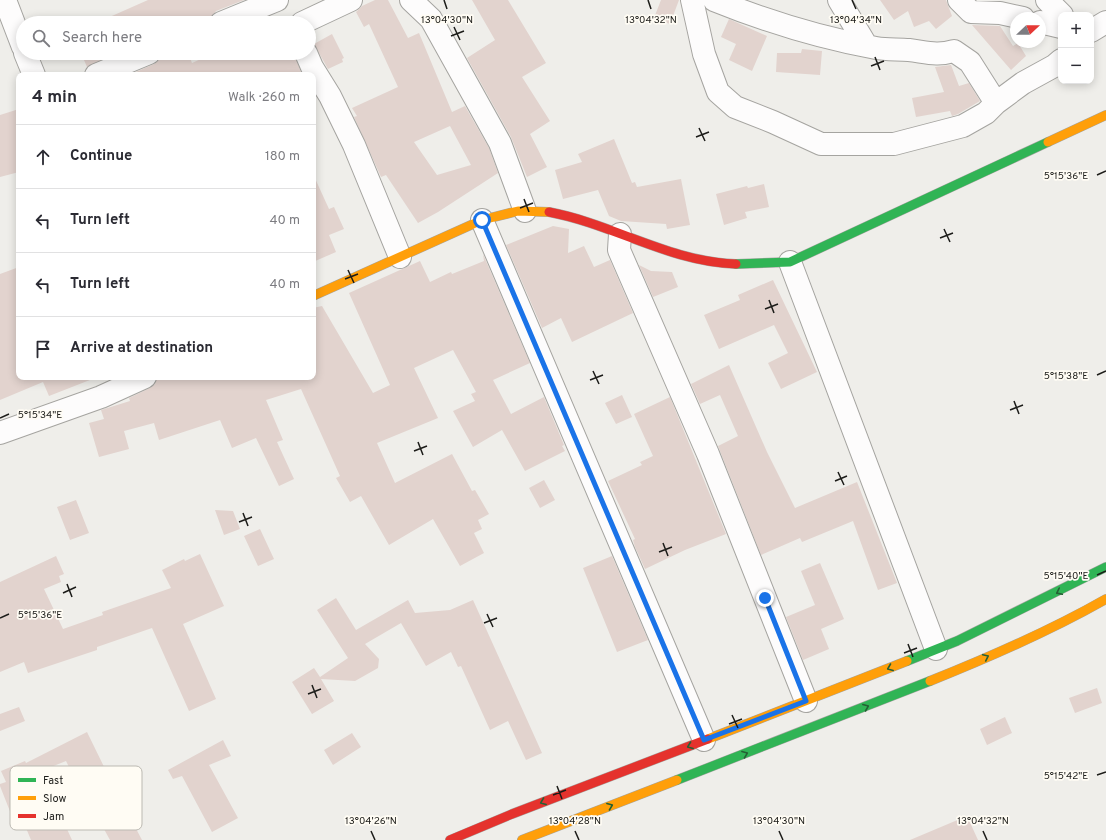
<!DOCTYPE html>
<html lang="en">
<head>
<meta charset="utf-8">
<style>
  body { margin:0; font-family:Overpass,sans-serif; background:#f7f7f7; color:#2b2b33 }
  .controls { position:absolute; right:12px; top:12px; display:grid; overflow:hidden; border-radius:8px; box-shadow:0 2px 10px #0003 }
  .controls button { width:36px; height:36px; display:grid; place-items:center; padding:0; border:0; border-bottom:1px solid #e1e1e2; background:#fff; color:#2b2b33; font:20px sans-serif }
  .compass { position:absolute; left:1010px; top:12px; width:36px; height:36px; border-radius:50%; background:#fff; box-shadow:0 2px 10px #0003; rotate:68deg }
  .stop { position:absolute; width:12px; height:12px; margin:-9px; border:3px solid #1a73e8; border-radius:50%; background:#fff }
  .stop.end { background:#1a73e8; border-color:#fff; box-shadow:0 1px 4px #0008 }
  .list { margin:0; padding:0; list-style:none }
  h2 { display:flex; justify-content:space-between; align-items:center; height:52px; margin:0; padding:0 16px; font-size:17px }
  h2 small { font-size:13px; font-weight:400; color:#7c7c81 }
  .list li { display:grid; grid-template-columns:26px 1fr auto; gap:12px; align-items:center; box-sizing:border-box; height:64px; padding:0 16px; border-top:1px solid #e1e1e2 }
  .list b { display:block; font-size:15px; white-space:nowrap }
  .list em { font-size:13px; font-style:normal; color:#7c7c81 }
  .icon { flex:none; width:22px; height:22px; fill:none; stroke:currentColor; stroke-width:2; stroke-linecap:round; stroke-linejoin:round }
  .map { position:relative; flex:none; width:1106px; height:840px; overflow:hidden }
  .search { position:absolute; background:#fff; box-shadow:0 2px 10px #0003; left:16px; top:16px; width:300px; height:44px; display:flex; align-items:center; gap:10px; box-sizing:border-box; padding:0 14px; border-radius:22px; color:#7c7c81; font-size:15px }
  .panel { position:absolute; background:#fff; box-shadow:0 2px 10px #0003; left:16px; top:72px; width:300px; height:308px; border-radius:8px }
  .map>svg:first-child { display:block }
  .building { fill:#e2d3ce; fill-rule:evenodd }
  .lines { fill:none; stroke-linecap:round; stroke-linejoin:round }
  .street-casing { stroke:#a5a4a0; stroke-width:24 }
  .fast-casing { stroke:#a5a4a0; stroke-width:10 }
  .slow-casing { stroke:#a5a4a0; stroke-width:10 }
  .jam-casing { stroke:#a5a4a0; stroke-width:10 }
  .street { stroke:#fdfcfc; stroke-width:22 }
  .fast { stroke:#30b455; stroke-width:9 }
  .slow { stroke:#ff9f0a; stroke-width:9 }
  .jam { stroke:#e5322d; stroke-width:9 }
  .oneway { stroke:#256034 }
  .route { stroke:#1a73e8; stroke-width:5 }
  .ticks { fill:none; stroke:#1c1c19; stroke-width:1.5 }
  .key { fill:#fffcf4; stroke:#bbb9b2; stroke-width:1 }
  .key-label { font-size:11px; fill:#1c1c19 }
  .ticks-label { font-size:10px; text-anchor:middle; fill:#1c1c19; stroke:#fffcf4; stroke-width:3.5; stroke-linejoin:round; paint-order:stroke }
</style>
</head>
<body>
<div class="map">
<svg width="1106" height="840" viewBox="0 0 1106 840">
  <rect width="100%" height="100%" fill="#efeeea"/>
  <path class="building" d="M 148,0 L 244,0 L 216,11 L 209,20 L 201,23 L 96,23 Z
    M 375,0 L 388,0 L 408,38 L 419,33 L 452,112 L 465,106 L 489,148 L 498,173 L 438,212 L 418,223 L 386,175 L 381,177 L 354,117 L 357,116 L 352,108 L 398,87 L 369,24 L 364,27 L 356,12 L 362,6 ZM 450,126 L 471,165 L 437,175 L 414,142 Z
    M 472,0 L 508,0 L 546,63 L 522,77 L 550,121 L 530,134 L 547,167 L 527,177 L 511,137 L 467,58 L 495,40 Z
    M 661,0 L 679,0 L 670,24 L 654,18 Z
    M 880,0 L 946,0 L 952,16 L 936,29 L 929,21 L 914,27 L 908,11 L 894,20 Z
    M 729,19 L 767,36 L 752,71 L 729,60 L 736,44 L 721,37 Z
    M 972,25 L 1000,26 L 1013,46 L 1018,43 L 1026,56 L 1011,70 Z
    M 332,34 L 344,58 L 342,59 L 343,62 L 328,69 L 314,44 Z
    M 802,49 L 822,51 L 820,75 L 776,72 L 777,53 L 801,53 Z
    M 81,53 L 116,53 L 87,67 Z
    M 161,53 L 188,53 L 192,63 L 214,53 L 294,53 L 302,75 L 129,75 L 154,64 L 159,60 Z
    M 951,65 L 959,86 L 969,83 L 980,101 L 958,114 L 952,116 L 950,111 L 916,117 L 912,98 L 944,92 L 935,67 Z
    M 19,109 L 19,172 L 0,177 L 0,115 Z
    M 614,139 L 632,183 L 635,182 L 637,187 L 681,179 L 690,225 L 667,229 L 666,224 L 621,221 L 609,216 L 598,190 L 563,199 L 555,170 L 582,162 L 578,154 Z
    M 313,174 L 329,209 L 334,207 L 344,229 L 329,235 L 336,252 L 313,262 Z
    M 764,184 L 769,207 L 745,212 L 747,218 L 724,225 L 716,194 L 747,186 L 748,188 Z
    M 553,226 L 569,229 L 568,253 L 584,246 L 594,267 L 610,260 L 633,313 L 572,342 L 561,318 L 542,328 L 506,245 Z
    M 483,254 L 530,363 L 493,380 L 511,414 L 544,397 L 564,445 L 562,446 L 565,451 L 525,471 L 502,430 L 473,447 L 453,411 L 475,401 L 471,394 L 476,392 L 453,350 L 414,368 L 438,418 L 377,443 L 395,483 L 452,454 L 472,491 L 475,490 L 489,514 L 478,520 L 482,529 L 474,533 L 484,553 L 460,566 L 433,519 L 389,545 L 361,496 L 350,502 L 336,478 L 340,476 L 301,389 L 266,400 L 283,440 L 277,442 L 294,479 L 279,486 L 256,438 L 232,448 L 220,420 L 159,440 L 154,423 L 124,431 L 129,449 L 99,457 L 89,423 L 104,419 L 101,410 L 130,401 L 129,398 L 150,388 L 155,384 L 157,377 L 313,377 L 313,308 L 322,306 L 373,393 L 390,385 L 349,293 L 420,261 L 430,282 L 451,272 L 452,274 L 484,261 Z
    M 639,265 L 651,271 L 672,272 L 678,287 L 653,297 Z
    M 19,267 L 19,377 L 95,378 L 49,396 L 43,382 L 0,400 L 0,274 Z
    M 773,280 L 817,372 L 781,389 L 768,363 L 788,353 L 774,325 L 719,349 L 704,315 L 740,300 L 738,295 Z
    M 729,365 L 767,452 L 795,508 L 857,482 L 897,583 L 878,590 L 853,521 L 802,542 L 800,538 L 761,555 L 718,446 L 738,436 L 720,395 L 700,404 L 691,384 Z
    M 622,395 L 632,417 L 616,424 L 605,403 Z
    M 670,397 L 726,534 L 685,550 L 645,569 L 635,547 L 633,540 L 635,539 L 608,481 L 642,465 L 640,462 L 653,456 L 634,414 Z
    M 544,480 L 555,500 L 540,508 L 529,488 Z
    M 76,500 L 89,533 L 70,540 L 57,507 Z
    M 215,510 L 233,511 L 240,529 L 224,535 Z
    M 260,529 L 274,559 L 258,566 L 244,536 Z
    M 200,554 L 224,606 L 183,624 L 216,699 L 189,711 L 152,628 L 97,647 L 97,650 L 28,673 L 24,662 L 0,672 L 0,582 L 56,556 L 64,574 L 59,576 L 61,582 L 44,589 L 63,629 L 103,615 L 102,612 L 171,588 L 162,570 L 184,559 L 185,561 Z
    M 612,556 L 648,640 L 617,652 L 583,568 Z
    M 820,563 L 844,619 L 821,629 L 829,649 L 803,660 L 786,617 L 815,605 L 801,571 Z
    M 336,598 L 356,630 L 408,600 L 415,613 L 450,610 L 473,600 L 542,753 L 526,760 L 508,721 L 490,730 L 461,666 L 458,667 L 451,652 L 426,666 L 401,623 L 365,644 L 379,659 L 378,668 L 355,681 L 321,679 L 334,701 L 312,714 L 292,682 L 314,668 L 320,677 L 348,658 L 317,610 Z
    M 1097,688 L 1102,703 L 1075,713 L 1069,698 Z
    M 19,707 L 25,721 L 0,731 L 0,714 Z
    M 1005,717 L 1012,733 L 987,745 L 980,729 Z
    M 87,732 L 109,777 L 115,775 L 121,786 L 115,789 L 142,840 L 110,840 L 89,802 L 61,816 L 72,840 L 31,840 L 21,816 L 13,819 L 0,786 L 0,784 L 6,782 L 1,771 L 25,761 L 26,763 ZM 66,761 L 80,789 L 43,804 L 31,775 Z
    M 352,733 L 361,747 L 333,765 L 324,750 Z
    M 223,740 L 231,756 L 209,765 L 238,818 L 212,832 L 182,776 L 173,779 L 168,770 Z
    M 967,816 L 978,840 L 910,840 Z"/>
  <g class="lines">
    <defs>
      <path id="street" d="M 5,0 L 23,47
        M 411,0 L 431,19 L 500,143 L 525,211
        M 692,0 L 704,54 L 718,92 L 735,107 L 773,122 L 821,144 L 894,144 L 963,126 L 986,113 L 996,103 L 1023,83 L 1054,66 L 1061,60
        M 714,0 C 766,21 821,38 876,48 C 886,50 898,49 909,50 C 926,52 937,56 954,51 L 970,62 L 996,103
        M 839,0 L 866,45
        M 959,0 L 971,12 L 1000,13 L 1023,18
        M 1047,0 L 1062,15
        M 1040,22 L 1061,27
        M 221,23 L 277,0
        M 302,23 L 351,0
        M 1091,31 L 1106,22
        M 25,53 L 34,75
        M 306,53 L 312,67 L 330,96 L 354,145 L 400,257
        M 96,75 L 149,53
        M 482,220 L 704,740
        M 620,234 L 619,250 L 708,454 L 806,701
        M 790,262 L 936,649
        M 0,433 L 101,397 L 145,377"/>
      <path id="fast" d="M 736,264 L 790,262 L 1048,142
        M 907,661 L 957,641 L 1106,567
        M 677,780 L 930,681"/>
      <path id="slow" d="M 1048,142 L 1106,115
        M 313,296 L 482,220 L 518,211 L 549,212
        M 930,681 C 990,657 1050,631 1106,599
        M 708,739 L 907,661
        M 522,840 L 677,780"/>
      <path id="jam" d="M 549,212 C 613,224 670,262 736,264
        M 450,840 L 512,814 L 708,739"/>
    </defs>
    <use href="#street" class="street-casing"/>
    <use href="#fast" class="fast-casing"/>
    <use href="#slow" class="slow-casing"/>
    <use href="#jam" class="jam-casing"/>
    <use href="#street" class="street"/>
    <use href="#fast" class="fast"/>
    <use href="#slow" class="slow"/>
    <use href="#jam" class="jam"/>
  </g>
  <defs><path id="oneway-chevron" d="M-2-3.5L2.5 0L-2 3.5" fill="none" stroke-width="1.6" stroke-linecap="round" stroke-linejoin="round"/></defs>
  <g class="oneway">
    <use href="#oneway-chevron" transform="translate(1059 592) rotate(154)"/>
    <use href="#oneway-chevron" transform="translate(986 657) rotate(-25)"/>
    <use href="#oneway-chevron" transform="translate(890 668) rotate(158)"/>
    <use href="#oneway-chevron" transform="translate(866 707) rotate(-22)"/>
    <use href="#oneway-chevron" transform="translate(690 746) rotate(159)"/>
    <use href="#oneway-chevron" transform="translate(745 754) rotate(-21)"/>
    <use href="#oneway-chevron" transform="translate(543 802) rotate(159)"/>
    <use href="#oneway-chevron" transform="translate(610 806) rotate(-21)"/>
  </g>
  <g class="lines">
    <path class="route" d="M 482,220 L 704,740 L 806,701 L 765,598"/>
  </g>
  <path class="ticks" d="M 444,0 L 447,9M 648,0 L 651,9M 852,0 L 856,9M 454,27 L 460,40M 451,36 L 464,31M 875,57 L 880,70M 871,66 L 884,61M 699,128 L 705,141M 696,137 L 709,132M 1097,175 L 1106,171M 524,199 L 529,212M 520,208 L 533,203M 944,229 L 950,242M 940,238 L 953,233M 348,270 L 354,283M 345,279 L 358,274M 769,300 L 774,313M 765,309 L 778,304M 593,371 L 599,384M 1097,375 L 1106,371M 590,380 L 603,375M 1014,401 L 1019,414M 1010,410 L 1023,405M 0,418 L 9,414M 418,442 L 423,455M 414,451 L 427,446M 838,472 L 844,485M 835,481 L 847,476M 243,513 L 248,526M 239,522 L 252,517M 663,543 L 668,556M 659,552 L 672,547M 1097,575 L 1106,571M 67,584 L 72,597M 63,593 L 76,587M 487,614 L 493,627M 0,618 L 9,614M 484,623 L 497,618M 908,644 L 913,657M 904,653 L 917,648M 312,685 L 317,698M 308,694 L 321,689M 732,715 L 738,728M 729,724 L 742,719M 1097,775 L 1106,772M 557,786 L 562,799M 553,795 L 566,790M 371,831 L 375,840M 575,831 L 579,840M 779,831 L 783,840M 983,831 L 987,840"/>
  <rect x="10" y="766" width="132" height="64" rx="6" class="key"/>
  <rect x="18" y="778" width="18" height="4" fill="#30b455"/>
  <rect x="18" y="796" width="18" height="4" fill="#ff9f0a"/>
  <rect x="18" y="814" width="18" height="4" fill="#e5322d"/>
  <g class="key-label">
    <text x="43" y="784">Fast</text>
    <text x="43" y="802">Slow</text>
    <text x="43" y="820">Jam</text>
  </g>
  <g class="ticks-label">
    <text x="856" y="23">13°04'34"N</text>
    <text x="447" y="23">13°04'30"N</text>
    <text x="651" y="23">13°04'32"N</text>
    <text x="1066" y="179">5°15'36"E</text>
    <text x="1066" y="379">5°15'38"E</text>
    <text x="40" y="418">5°15'34"E</text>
    <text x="1066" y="579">5°15'40"E</text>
    <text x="40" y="618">5°15'36"E</text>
    <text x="1066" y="779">5°15'42"E</text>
    <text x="371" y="824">13°04'26"N</text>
    <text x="575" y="824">13°04'28"N</text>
    <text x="779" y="824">13°04'30"N</text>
    <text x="983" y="824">13°04'32"N</text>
  </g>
</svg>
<div class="controls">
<button>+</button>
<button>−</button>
</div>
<svg class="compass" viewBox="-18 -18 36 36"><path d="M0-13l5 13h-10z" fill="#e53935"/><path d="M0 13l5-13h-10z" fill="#7c7c81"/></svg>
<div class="stop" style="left:482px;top:220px"></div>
<div class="stop end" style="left:765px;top:598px"></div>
<div class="search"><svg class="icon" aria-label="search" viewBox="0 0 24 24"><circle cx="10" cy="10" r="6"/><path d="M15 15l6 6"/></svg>Search here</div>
<section class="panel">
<h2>4 min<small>Walk · 260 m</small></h2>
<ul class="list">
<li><svg class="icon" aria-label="ahead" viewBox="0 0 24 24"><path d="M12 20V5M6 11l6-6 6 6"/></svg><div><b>Continue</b></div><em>180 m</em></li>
<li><svg class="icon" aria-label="left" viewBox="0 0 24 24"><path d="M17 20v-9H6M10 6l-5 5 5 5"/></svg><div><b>Turn left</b></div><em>40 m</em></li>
<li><svg class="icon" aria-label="left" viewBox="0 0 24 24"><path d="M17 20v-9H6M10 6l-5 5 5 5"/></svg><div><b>Turn left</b></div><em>40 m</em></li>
<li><svg class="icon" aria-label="arrive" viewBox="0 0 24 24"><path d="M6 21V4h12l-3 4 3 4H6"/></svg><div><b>Arrive at destination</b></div></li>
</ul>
</section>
</div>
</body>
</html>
